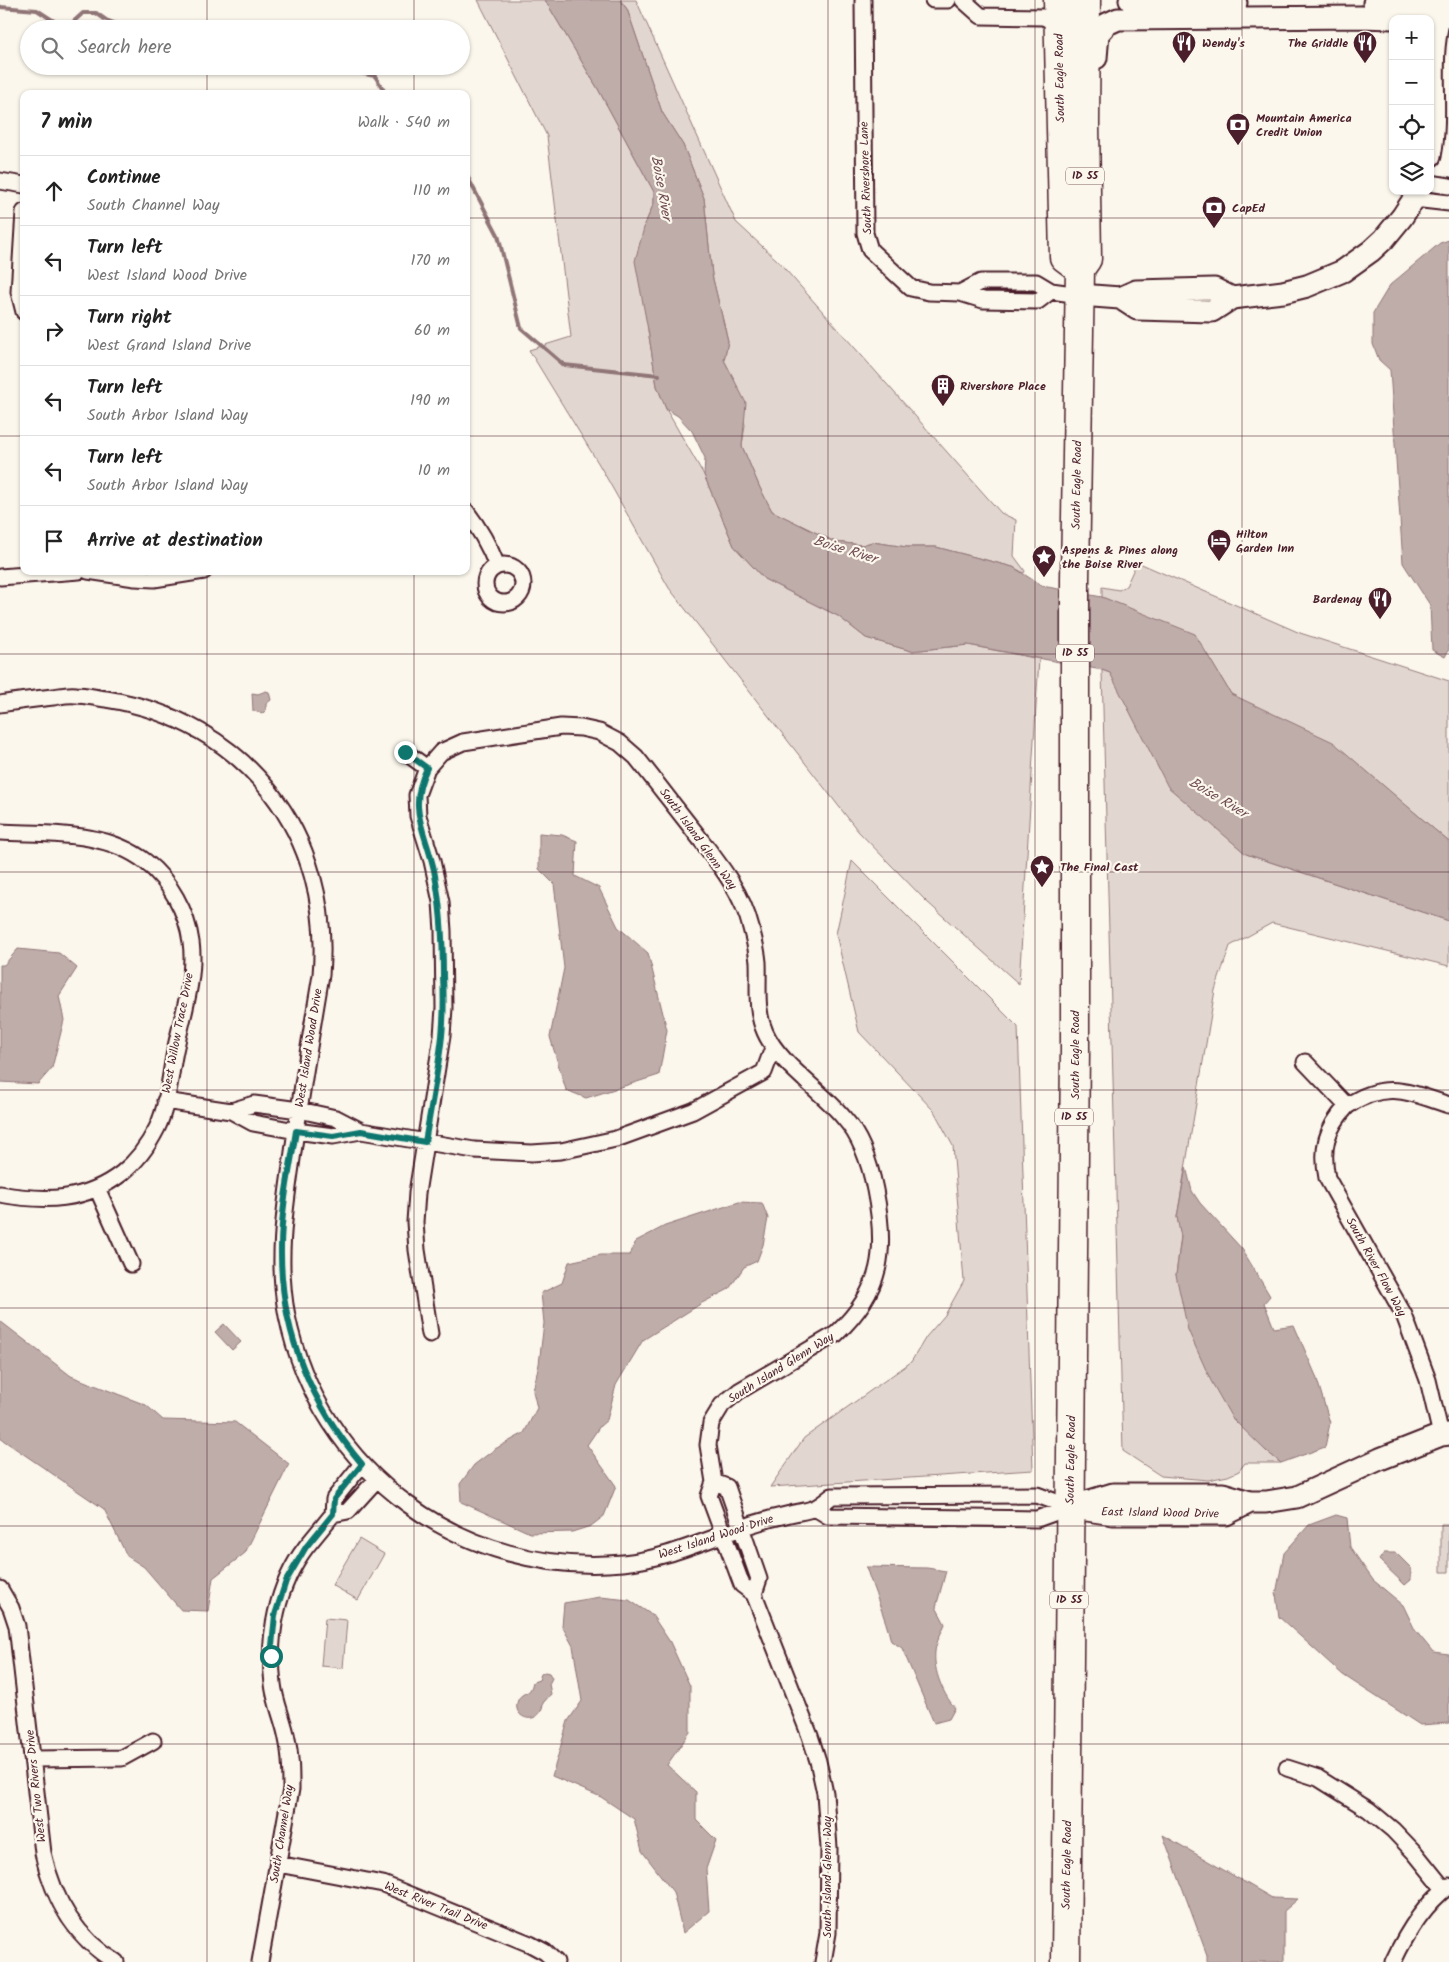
<!DOCTYPE html>
<html lang="en">
<head>
<meta charset="utf-8">
<style>
  body { margin:0; font-family:Kalam,sans-serif; background:#f2f2f2; color:#222 }
  .controls { position:absolute; right:15px; top:15px; display:grid; overflow:hidden; border-radius:10px; box-shadow:0 1px 4px #0004 }
  .controls button { width:45px; height:45px; display:grid; place-items:center; padding:0; border:0; border-bottom:1px solid #e0e0e0; background:#fff; color:#222; font:25px sans-serif }
  .stop { position:absolute; width:15px; height:15px; margin:-11px; border:4px solid #0f766e; border-radius:50%; background:#fff }
  .stop.end { background:#0f766e; border-color:#fff; box-shadow:0 1px 5px #0008 }
  .list { margin:0; padding:0; list-style:none }
  h2 { display:flex; justify-content:space-between; align-items:center; height:65px; margin:0; padding:0 20px; font-size:21px }
  h2 small { font-size:16px; font-weight:400; color:#767676 }
  .list li { display:grid; grid-template-columns:32px 1fr auto; gap:15px; align-items:center; box-sizing:border-box; height:70px; padding:0 20px; border-top:1px solid #e0e0e0 }
  .list b { display:block; font-size:19px; white-space:nowrap }
  .list p { margin:0; font-size:16px; white-space:nowrap; color:#767676 }
  .list em { font-size:16px; font-style:normal; color:#767676 }
  .icon { flex:none; width:28px; height:28px; fill:none; stroke:currentColor; stroke-width:2; stroke-linecap:round; stroke-linejoin:round }
  .map { position:relative; flex:none; width:1449px; height:1962px; overflow:hidden }
  .search { position:absolute; background:#fff; box-shadow:0 1px 4px #0004; left:20px; top:20px; width:450px; height:55px; display:flex; align-items:center; gap:12px; box-sizing:border-box; padding:0 18px; border-radius:28px; color:#767676; font-size:19px }
  .panel { position:absolute; background:#fff; box-shadow:0 1px 4px #0004; left:20px; top:90px; width:450px; height:485px; border-radius:10px }
  .map>svg:first-child { display:block }
  .green { fill:#e2d7d0; stroke:#967b7e }
  .water { fill:#bfadaa; stroke:#907477 }
  .lines { fill:none; stroke-linecap:round; stroke-linejoin:round }
  .stream { stroke:#907477; stroke-width:4 }
  .street-casing { stroke:#4a1f2b; stroke-width:19 }
  .secondary-casing { stroke:#4a1f2b; stroke-width:25 }
  .highway-casing { stroke:#4a1f2b; stroke-width:31 }
  .street { stroke:#fbf7ec; stroke-width:15 }
  .secondary { stroke:#fbf7ec; stroke-width:21 }
  .highway { stroke:#fbf7ec; stroke-width:28 }
  .route { stroke:#0f766e; stroke-width:6 }
  .grid { fill:none; stroke:#4a1f2b; stroke-width:1; stroke-opacity:0.55 }
  .labels { text-anchor:middle; dominant-baseline:central; stroke-width:4.5; stroke-linejoin:round; paint-order:stroke }
  .shield { fill:#fbf7ec; stroke:#7f6065; stroke-width:1 }
  .shield-label { font-size:11px; font-weight:bold; fill:#4a1f2b }
  .poi-label { font-size:12px; font-weight:bold; fill:#4a1f2b; stroke:#fbf7ec; text-anchor:start }
  .street-label { font-size:12px; fill:#4a1f2b; stroke:#fbf7ec }
  .water-label { font-size:14px; font-style:italic; fill:#6d4a51; stroke:#fbf7ec }
</style>
</head>
<body>
<div class="map">
<svg width="1449" height="1962" viewBox="0 0 1449 1962">
  <rect width="100%" height="100%" fill="#fbf7ec"/>
  <filter id="ink" filterUnits="userSpaceOnUse"><feTurbulence type="fractalNoise" baseFrequency=".02" numOctaves="2"/><feDisplacementMap in="SourceGraphic" scale="10" xChannelSelector="R" yChannelSelector="G"/><feConvolveMatrix kernelMatrix="1 2 1 2 8 2 1 2 1" color-interpolation-filters="sRGB"/></filter>
  <g filter="url(#ink)">
    <path class="green" d="M 478,0 L 545,0 L 598,89 L 654,192 L 654,203 L 645,224 L 648,330 L 657,386 L 666,409 L 704,475 L 734,546 L 764,579 L 838,616 L 866,638 L 911,651 L 968,645 L 1039,659 L 1019,984 L 926,901 L 858,831 L 669,588 L 600,466 L 529,350 L 571,337 L 547,136 Z
      M 620,0 L 636,0 L 736,222 L 777,260 L 1001,513 L 1016,520 L 1014,556 L 1025,571 L 1024,573 L 1013,567 L 936,547 L 907,547 L 872,542 L 862,545 L 835,542 L 772,511 L 760,488 L 742,446 L 745,425 L 734,379 L 724,360 L 728,341 L 712,275 L 704,198 L 683,145 L 662,112 L 627,9 Z
      M 1137,562 L 1300,633 L 1449,681 L 1449,842 L 1345,753 L 1231,694 L 1206,653 L 1127,608 L 1102,597 L 1102,587 L 1119,590 L 1126,586 Z
      M 1102,670 L 1110,673 L 1246,854 L 1449,921 L 1449,966 L 1272,923 L 1230,946 L 1215,990 L 1177,1217 L 1181,1236 L 1176,1275 L 1265,1450 L 1281,1463 L 1245,1463 L 1239,1471 L 1228,1476 L 1208,1480 L 1161,1476 L 1123,1451 Z
      M 852,861 L 1018,1027 L 1033,1470 L 770,1487 L 804,1438 L 911,1362 L 926,1337 L 945,1315 L 964,1281 L 953,1146 L 934,1111 L 859,1032 L 836,934 Z
      M 1441,1524 L 1449,1524 L 1449,1572 L 1441,1572 Z
      M 359,1539 L 384,1554 L 358,1600 L 332,1585 Z
      M 325,1618 L 347,1620 L 343,1668 L 321,1666 Z"/>
    <path class="water" d="M 545,0 L 620,0 L 627,9 L 662,112 L 683,145 L 704,198 L 712,275 L 728,341 L 724,360 L 746,403 L 742,446 L 760,488 L 772,511 L 835,542 L 862,545 L 872,542 L 907,547 L 936,547 L 1013,567 L 1042,586 L 1102,597 L 1195,634 L 1231,694 L 1333,742 L 1449,842 L 1449,921 L 1246,854 L 1168,787 L 1110,673 L 1102,670 L 968,645 L 911,651 L 866,638 L 838,616 L 764,579 L 734,546 L 704,475 L 705,458 L 692,431 L 678,416 L 666,409 L 657,386 L 648,330 L 635,261 L 645,224 L 654,203 L 654,192 L 598,89 Z
      M 1449,240 L 1449,649 L 1445,657 L 1432,650 L 1430,605 L 1403,563 L 1390,370 L 1379,360 L 1373,344 L 1373,313 L 1390,285 L 1440,243 Z
      M 266,691 L 269,692 L 271,700 L 266,704 L 266,710 L 263,713 L 253,711 L 252,693 L 258,694 Z
      M 539,833 L 562,835 L 577,841 L 575,876 L 599,888 L 618,927 L 648,953 L 667,1030 L 659,1075 L 586,1098 L 566,1090 L 550,1037 L 564,968 L 554,884 L 539,869 Z
      M 18,949 L 59,953 L 77,968 L 59,996 L 64,1020 L 52,1068 L 38,1084 L 0,1082 L 0,965 L 4,965 Z
      M 1186,1167 L 1192,1191 L 1200,1203 L 1242,1249 L 1270,1296 L 1264,1303 L 1274,1328 L 1294,1325 L 1316,1376 L 1330,1423 L 1325,1447 L 1281,1463 L 1265,1450 L 1232,1418 L 1211,1381 L 1188,1330 L 1176,1275 L 1181,1237 L 1177,1217 Z
      M 739,1202 L 762,1203 L 768,1218 L 763,1245 L 757,1261 L 744,1267 L 729,1289 L 702,1303 L 643,1340 L 616,1385 L 607,1420 L 600,1426 L 587,1445 L 616,1486 L 604,1516 L 591,1526 L 572,1532 L 530,1533 L 461,1502 L 460,1484 L 474,1465 L 495,1449 L 524,1433 L 537,1408 L 533,1391 L 539,1364 L 544,1323 L 541,1293 L 562,1283 L 569,1262 L 601,1255 L 630,1255 L 636,1241 L 665,1226 Z
      M 0,1321 L 71,1376 L 146,1405 L 163,1420 L 235,1422 L 289,1464 L 245,1553 L 213,1578 L 208,1611 L 181,1610 L 144,1567 L 127,1556 L 104,1509 L 0,1438 Z
      M 224,1324 L 241,1342 L 232,1350 L 215,1332 Z
      M 1336,1515 L 1347,1518 L 1350,1547 L 1373,1580 L 1403,1605 L 1415,1630 L 1433,1652 L 1449,1654 L 1449,1723 L 1420,1725 L 1343,1675 L 1279,1617 L 1276,1594 L 1284,1553 L 1309,1525 Z
      M 1384,1553 L 1396,1553 L 1411,1568 L 1411,1580 L 1405,1585 L 1379,1560 Z
      M 866,1567 L 927,1568 L 946,1571 L 936,1607 L 945,1624 C 942,1631 938,1639 936,1646 C 931,1666 942,1693 955,1708 L 949,1719 L 934,1723 L 902,1648 L 891,1641 C 885,1616 874,1592 866,1567 Z
      M 600,1597 L 629,1600 L 652,1615 L 670,1642 L 690,1686 L 690,1732 L 667,1765 L 696,1792 L 696,1820 L 716,1840 L 706,1869 L 709,1911 L 683,1933 L 673,1892 L 642,1851 L 634,1819 L 601,1797 L 552,1776 L 568,1721 L 582,1701 L 573,1646 L 562,1626 L 564,1603 Z
      M 545,1672 L 549,1673 L 552,1678 L 549,1684 L 551,1694 L 543,1703 C 541,1728 510,1719 518,1700 C 521,1693 527,1694 530,1690 C 532,1687 532,1685 533,1682 L 539,1680 L 541,1674 Z
      M 1163,1835 L 1272,1898 L 1298,1899 L 1284,1911 L 1284,1962 L 1207,1962 L 1207,1955 Z"/>
    <g class="lines">
      <path class="stream" d="M 0,7 L 37,10 L 57,23 L 72,23 L 83,13 L 96,13 L 106,20 L 122,26 L 134,26 L 149,29
        M 347,66 L 355,72 L 375,76 L 386,94
        M 466,174 L 498,235 L 521,328 L 564,365 L 659,375"/>
      <defs>
        <path id="street" d="M 863,0 L 865,233 L 870,250 L 911,288 L 929,292 L 960,293
          M 933,0 L 948,0
          M 963,0 L 981,16 L 1043,17 L 1052,21 L 1057,32
          M 0,181 L 24,185
          M 1430,183 L 1449,186
          M 1414,199 L 1449,203
          M 24,212 L 19,292 L 24,312
          M 1051,291 L 1038,301 L 983,300 L 960,293 L 981,282 L 1036,282 L 1051,291 L 1080,295
          M 466,511 C 479,528 489,545 497,566
          M485 584a19 19 0 1 1 38 0a19 19 0 1 1-38 0Z
          M 88,571 L 135,578 L 154,579 L 204,571
          M 0,577 L 79,571
          M 0,704 C 18,701 35,699 53,697 C 60,696 68,694 76,695 C 86,695 96,698 106,699 C 246,721 333,834 321,975 C 311,1034 301,1093 293,1152 C 285,1207 276,1261 287,1316 C 319,1473 464,1578 623,1563 C 663,1559 698,1543 736,1530 C 754,1523 772,1518 790,1514 C 798,1512 808,1511 815,1508 C 821,1505 827,1500 832,1496 L 1037,1495 L 1070,1507
          M 405,752 L 427,768 L 417,795 L 418,816 L 432,861 L 441,902 L 443,931 L 444,1008 L 442,1036 L 417,1193 L 415,1222 L 417,1250 L 430,1334
          M 427,768 L 441,752 L 463,742 L 561,727 L 581,728 L 599,732 L 620,743 L 636,757 C 656,782 675,807 694,831 C 717,861 742,891 751,928 C 754,939 757,951 758,962 C 759,985 755,1010 765,1032 C 779,1064 821,1090 844,1118 C 862,1138 870,1164 875,1190 C 887,1250 883,1290 836,1334 L 739,1391 L 722,1405 L 711,1423 L 708,1445 L 714,1482 L 709,1496 L 742,1585 L 754,1594 L 759,1579 L 727,1487 L 714,1482
          M 0,832 C 49,835 105,830 146,862 C 170,881 187,912 191,942 C 196,976 182,1018 175,1051 C 170,1076 168,1105 157,1128 C 149,1144 137,1161 122,1173 C 85,1202 44,1202 0,1194
          M 1305,1062 L 1347,1106 C 1386,1080 1408,1092 1449,1105
          M 165,1101 L 231,1111
          M 1347,1106 C 1326,1129 1321,1148 1327,1178 L 1404,1315 L 1428,1380 L 1441,1435
          M 361,1131 L 333,1136 L 296,1131 L 253,1123 L 231,1111 L 254,1104 L 299,1110 L 336,1118 L 361,1131 L 474,1150 L 532,1153 L 561,1151 L 616,1139 L 693,1111 L 764,1072 L 773,1048
          M 97,1188 L 131,1264
          M 362,1464 L 334,1499 L 333,1514 L 348,1511 L 377,1479
          M 815,1508 L 828,1516 L 1037,1519 L 1070,1507
          M 0,1589 L 11,1608 L 17,1626 L 43,1853 C 53,1898 75,1938 116,1962
          M 754,1594 L 810,1736 L 818,1761 L 825,1793 L 829,1848 L 828,1933 L 823,1962
          M 33,1759 L 122,1758 L 153,1741
          M 1287,1768 L 1318,1778 L 1369,1810 L 1393,1830 L 1415,1853 L 1444,1889
          M 278,1864 L 383,1884 L 530,1944 L 545,1952 L 556,1962
          M 260,1962 L 291,1789 C 291,1772 291,1756 287,1739 C 284,1721 275,1703 273,1684 C 267,1637 277,1585 306,1547 C 315,1536 324,1525 333,1514
          M 1393,1962 C 1406,1934 1423,1905 1449,1886"/>
        <path id="secondary" d="M 1130,0 L 1135,2 L 1236,3
          M 1374,3 L 1443,3
          M 1096,58 L 1098,34 L 1107,24 L 1118,19 L 1360,17 L 1427,19
          M 1430,156 C 1440,105 1424,52 1444,3
          M 1080,295 L 1120,298
          M 1232,298 L 1214,289 L 1136,291 L 1120,298 L 1137,309 L 1212,311 L 1232,298 L 1283,292 L 1307,286 L 1343,271 L 1371,251 L 1384,239 L 1402,217 L 1419,191
          M 1070,1507 L 1113,1494 L 1223,1494 L 1250,1502 L 1266,1502 L 1297,1497 L 1380,1459 L 1441,1435 L 1449,1434
          M 1074,1508 L 1113,1514 L 1226,1514 L 1250,1502"/>
        <path id="highway" d="M 1058,0 L 1064,257 L 1080,269
          M 1066,1962 L 1075,1050 L 1075,579 L 1080,269 L 1087,259 L 1085,124 L 1086,0"/>
      </defs>
      <use href="#street" class="street-casing"/>
      <use href="#secondary" class="secondary-casing"/>
      <use href="#highway" class="highway-casing"/>
      <use href="#street" class="street"/>
      <use href="#secondary" class="secondary"/>
      <use href="#highway" class="highway"/>
    </g>
  </g>
  <g class="lines" filter="url(#ink)">
    <path class="route" d="M 271,1656 L 275,1615 L 286,1581 L 306,1547 L 333,1514 L 334,1499 L 362,1464 C 309,1401 280,1331 281,1248 C 281,1209 290,1169 296,1131 L 333,1136 L 361,1131 L 425,1142 C 431,1107 438,1072 442,1036 C 444,1016 444,996 443,976 C 443,939 441,905 434,870 C 425,829 407,809 427,768 L 405,752"/>
  </g>
  <path class="grid" d="M 207,0 L 207,29M 414,0 L 414,29M 621,0 L 621,1962M 828,0 L 828,1962M 1035,0 L 1035,1962M 1242,0 L 1242,1962M 207,66 L 207,94M 414,66 L 414,94M 0,218 L 24,218M 466,218 L 1449,218M 0,436 L 24,436M 466,436 L 1449,436M 207,571 L 207,1962M 414,571 L 414,1962M 0,654 L 1449,654M 0,872 L 1449,872M 0,1090 L 1449,1090M 0,1308 L 1449,1308M 0,1526 L 1449,1526M 0,1744 L 1449,1744"/>
  <defs>
    <symbol id="restaurant-pin" viewBox="-11 -11 22 30"><path d="M0 17L-7.5 6A9.5 9.5 0 1 1 7.5 6Z" fill="#4a1f2b" stroke="#fbf7ec"/><path d="M-5-6h1v4h1v-4h1v4h1v-4h1v5L-1.5 .5V6h-2V.5L-5-1ZM5-6V6H3V1.5H1.5Q1.5-4 5-6Z" fill="#fff"/></symbol>
    <symbol id="bank-pin" viewBox="-11 -11 22 30"><path d="M0 17L-7.5 6A9.5 9.5 0 1 1 7.5 6Z" fill="#4a1f2b" stroke="#fbf7ec"/><path d="M-6-4H6V4H-6ZM0-2.3a2.3 2.3 0 1 0 0 4.6a2.3 2.3 0 1 0 0-4.6Z" fill="#fff"/></symbol>
    <symbol id="building-pin" viewBox="-11 -11 22 30"><path d="M0 17L-7.5 6A9.5 9.5 0 1 1 7.5 6Z" fill="#4a1f2b" stroke="#fbf7ec"/><path d="M-4-6H4V6H1V3H-1V6H-4ZM-2.5-4.3h1.7v1.8h-1.7ZM.8-4.3h1.7v1.8H.8ZM-2.5-1h1.7V.8h-1.7ZM.8-1h1.7V.8H.8Z" fill="#fff"/></symbol>
    <symbol id="hotel-pin" viewBox="-11 -11 22 30"><path d="M0 17L-7.5 6A9.5 9.5 0 1 1 7.5 6Z" fill="#4a1f2b" stroke="#fbf7ec"/><path d="M-6-4.5h1.5V1H6V5H4.5V3h-9V5H-6ZM-4 0a1.8 1.8 0 1 1 3.6 0ZM.5 0V-2.5h3Q6-2.5 6 0Z" fill="#fff"/></symbol>
    <symbol id="sight-pin" viewBox="-11 -11 22 30"><path d="M0 17L-7.5 6A9.5 9.5 0 1 1 7.5 6Z" fill="#4a1f2b" stroke="#fbf7ec"/><path d="M0-6L1.8-2.2L6-1.7L2.9 1.2L3.7 5.4L0 3.3L-3.7 5.4L-2.9 1.2L-6-1.7L-1.8-2.2Z" fill="#fff"/></symbol>
  </defs>
  <g fill-rule="evenodd">
    <use href="#restaurant-pin" x="1170" y="29" width="28" height="38"/>
    <use href="#restaurant-pin" x="1351" y="29" width="28" height="38"/>
    <use href="#bank-pin" x="1224" y="111" width="28" height="38"/>
    <use href="#bank-pin" x="1200" y="194" width="28" height="38"/>
    <use href="#building-pin" x="929" y="372" width="28" height="38"/>
    <use href="#hotel-pin" x="1205" y="527" width="28" height="38"/>
    <use href="#sight-pin" x="1030" y="543" width="28" height="38"/>
    <use href="#restaurant-pin" x="1366" y="585" width="28" height="38"/>
    <use href="#sight-pin" x="1028" y="853" width="28" height="38"/>
  </g>
  <g class="labels">
    <g class="shield">
      <rect x="1066" y="167.5" width="38" height="17" rx="4"/>
      <rect x="1056" y="644.5" width="38" height="17" rx="4"/>
      <rect x="1055" y="1108.5" width="38" height="17" rx="4"/>
      <rect x="1050" y="1591.5" width="38" height="17" rx="4"/>
    </g>
    <g class="shield-label">
      <text x="1085" y="176">ID 55</text>
      <text x="1075" y="653">ID 55</text>
      <text x="1074" y="1117">ID 55</text>
      <text x="1069" y="1600">ID 55</text>
    </g>
    <g class="poi-label">
      <text x="1202" y="43">Wendy's</text>
      <text x="1348" y="43" text-anchor="end">The Griddle</text>
      <text x="1256" y="118">Mountain America<tspan x="1256" dy="14">Credit Union</tspan></text>
      <text x="1232" y="208">CapEd</text>
      <text x="960" y="386">Rivershore Place</text>
      <text x="1236" y="534">Hilton<tspan x="1236" dy="14">Garden Inn</tspan></text>
      <text x="1062" y="550">Aspens &amp; Pines along<tspan x="1062" dy="14">the Boise River</tspan></text>
      <text x="1362" y="599" text-anchor="end">Bardenay</text>
      <text x="1060" y="867">The Final Cast</text>
    </g>
    <g class="street-label">
      <text transform="translate(1060 78) rotate(-91)">South Eagle Road</text>
      <text transform="translate(866 178) rotate(-92)">South Rivershore Lane</text>
      <text transform="translate(1077 485) rotate(-89)">South Eagle Road</text>
      <text transform="translate(698 839) rotate(54)">South Island Glenn Way</text>
      <text transform="translate(178 1033) rotate(-79)">West Willow Trace Drive</text>
      <text transform="translate(309 1048) rotate(-81)">West Island Wood Drive</text>
      <text transform="translate(1075 1055) rotate(-90)">South Eagle Road</text>
      <text transform="translate(1376 1267) rotate(61)">South River Flow Way</text>
      <text transform="translate(781 1368) rotate(-32)">South Island Glenn Way</text>
      <text transform="translate(1071 1460) rotate(-89)">South Eagle Road</text>
      <text transform="translate(1160 1513) rotate(1)">East Island Wood Drive</text>
      <text transform="translate(716 1537) rotate(-18)">West Island Wood Drive</text>
      <text transform="translate(36 1786) rotate(-96)">West Two Rivers Drive</text>
      <text transform="translate(282 1834) rotate(-81)">South Channel Way</text>
      <text transform="translate(1067 1865) rotate(-89)">South Eagle Road</text>
      <text transform="translate(827 1877) rotate(-90)">South Island Glenn Way</text>
      <text transform="translate(436 1906) rotate(22)">West River Trail Drive</text>
    </g>
    <g class="water-label">
      <text transform="translate(661 188) rotate(80)">Boise River</text>
      <text transform="translate(845 550) rotate(17)">Boise River</text>
      <text transform="translate(1218 798) rotate(31)">Boise River</text>
    </g>
  </g>
</svg>
<div class="controls">
<button>+</button>
<button>−</button>
<button><svg class="icon" aria-label="locate" viewBox="0 0 24 24"><circle cx="12" cy="12" r="6"/><path d="M12 2v4M12 18v4M2 12h4M18 12h4"/></svg></button>
<button><svg class="icon" aria-label="layers" viewBox="0 0 24 24"><path d="M12 4l9 5-9 5-9-5zM3 14l9 5 9-5"/></svg></button>
</div>
<div class="stop" style="left:271px;top:1656px"></div>
<div class="stop end" style="left:405px;top:752px"></div>
<div class="search"><svg class="icon" aria-label="search" viewBox="0 0 24 24"><circle cx="10" cy="10" r="6"/><path d="M15 15l6 6"/></svg>Search here</div>
<section class="panel">
<h2>7 min<small>Walk · 540 m</small></h2>
<ul class="list">
<li><svg class="icon" aria-label="ahead" viewBox="0 0 24 24"><path d="M12 20V5M6 11l6-6 6 6"/></svg><div><b>Continue</b><p>South Channel Way</p></div><em>110 m</em></li>
<li><svg class="icon" aria-label="left" viewBox="0 0 24 24"><path d="M17 20v-9H6M10 6l-5 5 5 5"/></svg><div><b>Turn left</b><p>West Island Wood Drive</p></div><em>170 m</em></li>
<li><svg class="icon" aria-label="right" viewBox="0 0 24 24"><path d="M7 20v-9h11M14 6l5 5-5 5"/></svg><div><b>Turn right</b><p>West Grand Island Drive</p></div><em>60 m</em></li>
<li><svg class="icon" aria-label="left" viewBox="0 0 24 24"><path d="M17 20v-9H6M10 6l-5 5 5 5"/></svg><div><b>Turn left</b><p>South Arbor Island Way</p></div><em>190 m</em></li>
<li><svg class="icon" aria-label="left" viewBox="0 0 24 24"><path d="M17 20v-9H6M10 6l-5 5 5 5"/></svg><div><b>Turn left</b><p>South Arbor Island Way</p></div><em>10 m</em></li>
<li><svg class="icon" aria-label="arrive" viewBox="0 0 24 24"><path d="M6 21V4h12l-3 4 3 4H6"/></svg><div><b>Arrive at destination</b></div></li>
</ul>
</section>
</div>
</body>
</html>
